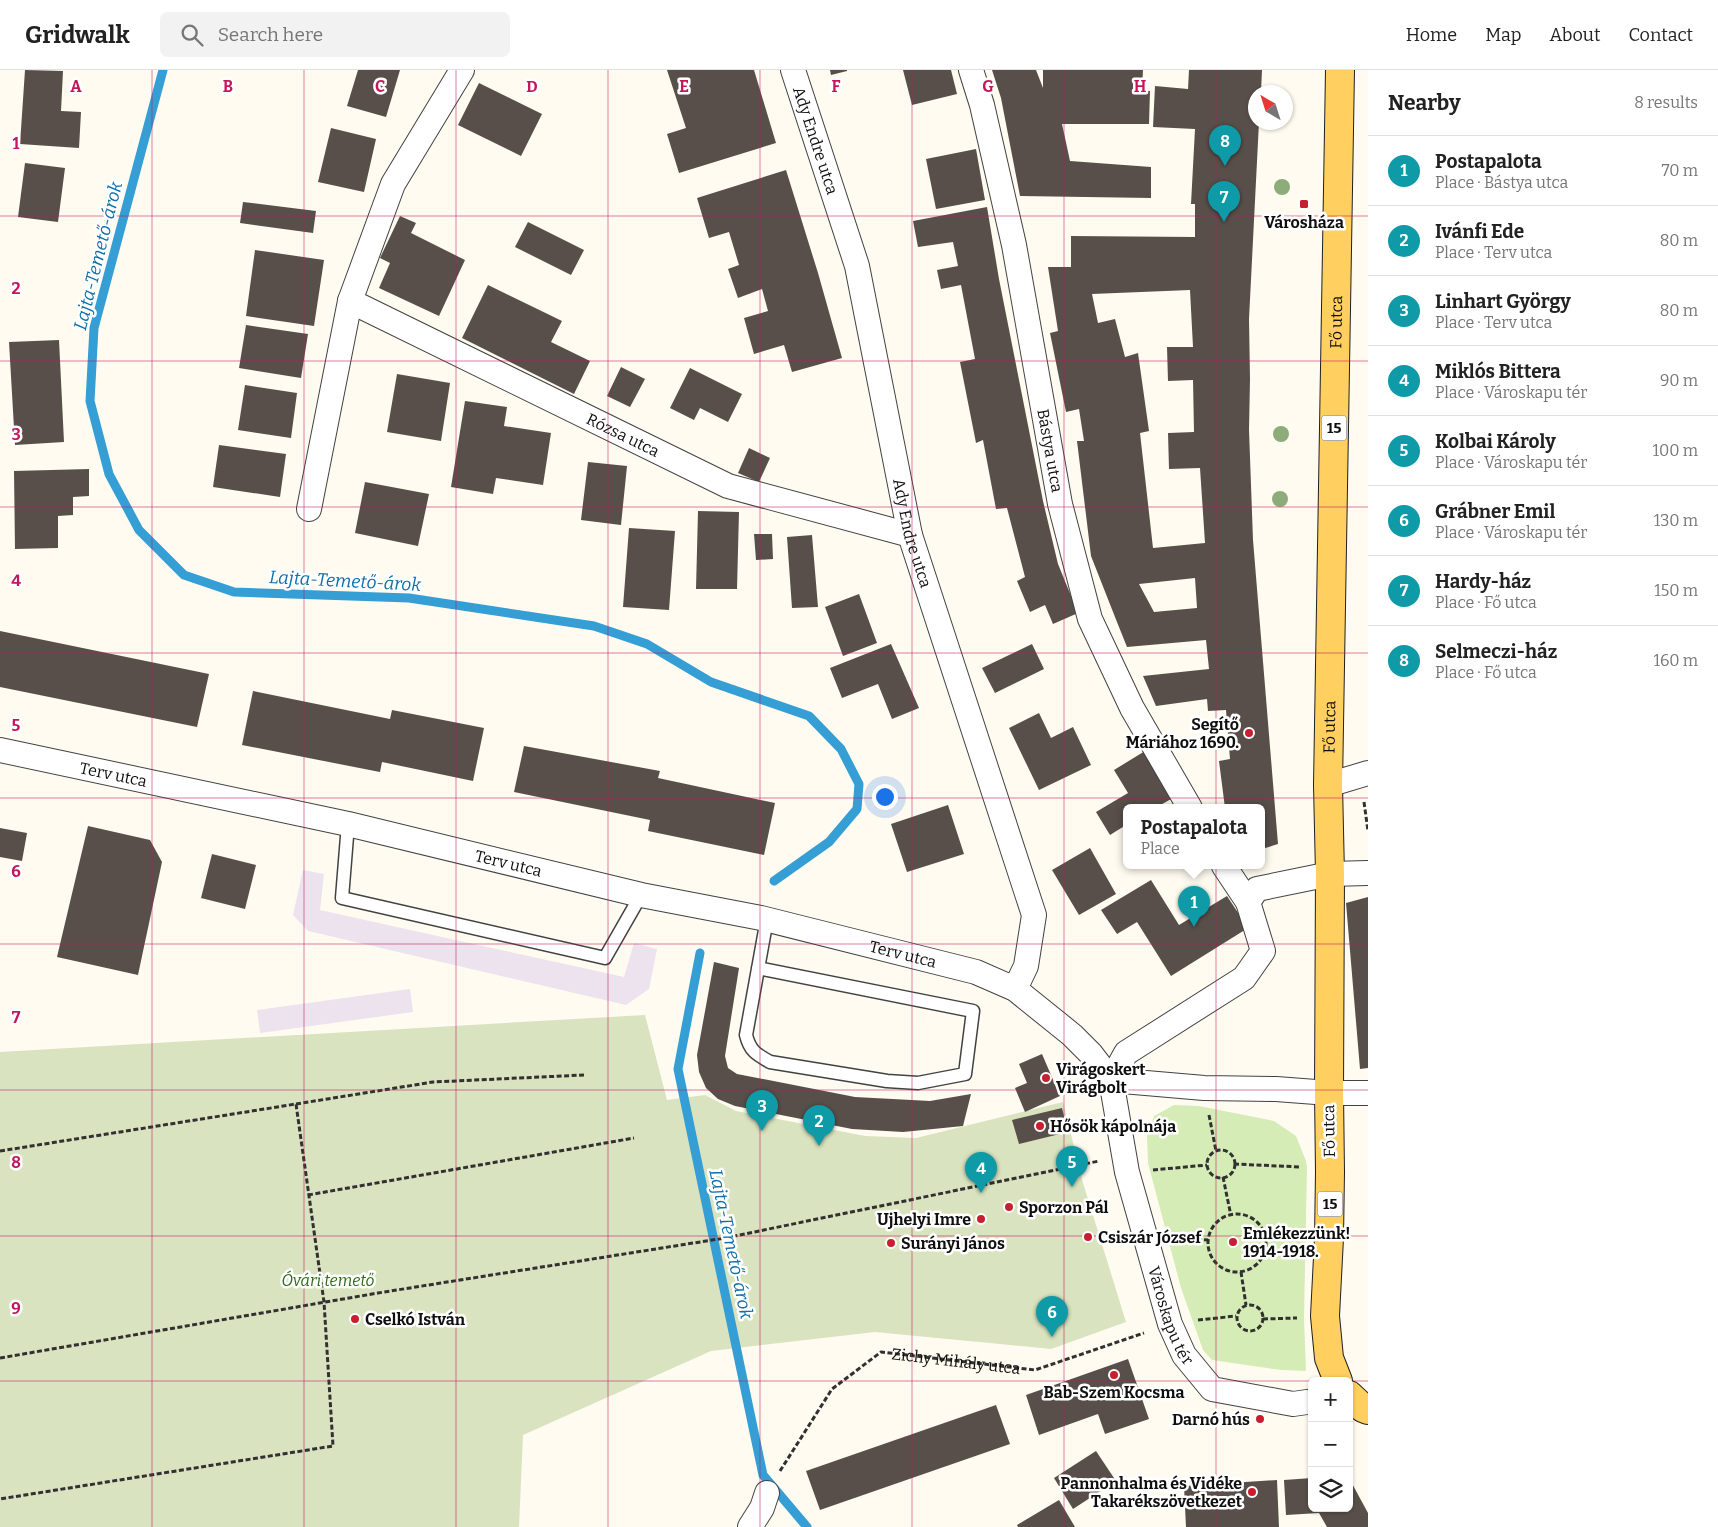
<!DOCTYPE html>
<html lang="en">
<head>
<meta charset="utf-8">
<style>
  body { margin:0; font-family:Bitter,serif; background:#f2f2f2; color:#222 }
  .controls { position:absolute; right:15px; bottom:15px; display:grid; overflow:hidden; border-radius:8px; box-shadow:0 1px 4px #0004 }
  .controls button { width:45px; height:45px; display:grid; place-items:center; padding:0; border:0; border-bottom:1px solid #e0e0e0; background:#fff; color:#222; font:25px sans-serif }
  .compass { position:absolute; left:1248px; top:15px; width:45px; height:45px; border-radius:50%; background:#fff; box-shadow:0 1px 4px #0004; rotate:321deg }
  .you { position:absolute; left:884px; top:726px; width:18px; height:18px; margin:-12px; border:4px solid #fff; border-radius:50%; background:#1a73e8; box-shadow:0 0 0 8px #1a73e833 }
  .badge { display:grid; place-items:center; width:32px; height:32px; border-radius:50%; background:#db2777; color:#fff; font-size:16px; font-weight:700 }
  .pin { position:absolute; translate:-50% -41px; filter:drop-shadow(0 1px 2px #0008) }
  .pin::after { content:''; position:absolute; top:26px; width:18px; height:15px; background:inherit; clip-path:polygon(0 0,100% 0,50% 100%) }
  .popup { position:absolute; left:1123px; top:734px; width:142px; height:65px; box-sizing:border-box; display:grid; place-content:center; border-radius:8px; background:#fff; filter:drop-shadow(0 1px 4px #0005); font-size:16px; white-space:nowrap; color:#767676 }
  .popup b { font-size:19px; color:#222 }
  .popup::after { content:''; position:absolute; left:50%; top:100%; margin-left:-10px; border:10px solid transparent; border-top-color:#fff }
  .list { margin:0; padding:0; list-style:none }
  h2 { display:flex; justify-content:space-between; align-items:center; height:65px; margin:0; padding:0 20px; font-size:21px }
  h2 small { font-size:16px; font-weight:400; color:#767676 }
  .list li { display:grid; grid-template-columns:32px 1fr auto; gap:15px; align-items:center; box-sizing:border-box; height:70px; padding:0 20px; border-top:1px solid #e0e0e0 }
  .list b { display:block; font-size:19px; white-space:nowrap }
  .list p { margin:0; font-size:16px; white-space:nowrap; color:#767676 }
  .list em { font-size:16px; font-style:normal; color:#767676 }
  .icon { flex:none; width:28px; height:28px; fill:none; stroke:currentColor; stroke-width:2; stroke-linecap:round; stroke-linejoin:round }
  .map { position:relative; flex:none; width:1368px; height:1457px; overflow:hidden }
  header { display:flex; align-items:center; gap:30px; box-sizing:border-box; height:70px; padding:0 25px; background:#fff; border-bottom:1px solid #e0e0e0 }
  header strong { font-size:24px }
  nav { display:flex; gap:28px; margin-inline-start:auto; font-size:18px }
  .search { width:350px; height:45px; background:#f2f2f2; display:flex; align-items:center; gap:12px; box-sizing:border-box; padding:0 18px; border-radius:8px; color:#767676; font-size:19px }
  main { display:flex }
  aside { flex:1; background:#fff }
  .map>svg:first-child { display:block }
  .industrial { fill:#ece3ee }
  .green { fill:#d6ecb7 }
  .cemetery { fill:#d9e3bf }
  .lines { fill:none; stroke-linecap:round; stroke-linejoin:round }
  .stream { stroke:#349ed5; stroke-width:9 }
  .building { fill:#584f4a; fill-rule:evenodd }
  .service-casing { stroke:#424242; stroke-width:15 }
  .minor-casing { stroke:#424242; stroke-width:26 }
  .primary-casing { stroke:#202020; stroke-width:30 }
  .path { stroke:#313131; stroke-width:3; stroke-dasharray:5 2.5; stroke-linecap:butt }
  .service { stroke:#fff; stroke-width:12 }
  .minor { stroke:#fff; stroke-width:24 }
  .primary { stroke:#ffcf60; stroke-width:28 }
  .tree { fill:#8dac7a }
  .grid { fill:none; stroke:#c2185b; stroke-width:1; stroke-opacity:0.55 }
  .poi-dot { fill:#c71e30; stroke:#fff; stroke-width:2 }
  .labels { text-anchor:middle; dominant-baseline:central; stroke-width:5; stroke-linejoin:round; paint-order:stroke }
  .shield { fill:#fff; stroke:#575757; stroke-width:1 }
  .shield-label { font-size:15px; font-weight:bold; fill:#0f0f0f }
  .street-label { font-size:16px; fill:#0f0f0f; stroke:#fff }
  .poi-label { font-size:16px; font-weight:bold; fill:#0f0f0f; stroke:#fff; text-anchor:start }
  .park-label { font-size:16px; font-style:italic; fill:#306b1a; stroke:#fff }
  .water-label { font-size:18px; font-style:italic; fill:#106ea8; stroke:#fff }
  .grid-label { font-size:16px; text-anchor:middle; font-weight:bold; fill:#c2185b; stroke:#fff; stroke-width:5; stroke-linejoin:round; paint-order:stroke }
</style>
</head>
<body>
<header>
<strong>Gridwalk</strong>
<div class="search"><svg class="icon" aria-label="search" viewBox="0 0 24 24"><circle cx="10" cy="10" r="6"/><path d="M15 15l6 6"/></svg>Search here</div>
<nav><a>Home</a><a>Map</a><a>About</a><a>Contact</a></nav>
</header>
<main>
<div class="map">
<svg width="1368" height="1457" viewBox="0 0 1368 1457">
  <rect width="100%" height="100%" fill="#fffbf0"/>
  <path class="industrial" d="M 303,800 L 324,804 L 320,840 L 624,907 L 634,873 L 657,879 L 649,919 L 626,935 L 308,861 L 293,845 Z
    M 410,919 L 413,942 L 260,963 L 257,940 Z"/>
  <path class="green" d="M 1174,1035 L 1199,1036 L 1274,1051 L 1296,1066 L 1306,1091 L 1307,1097 L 1304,1248 L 1306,1301 L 1281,1300 L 1212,1290 L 1203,1280 L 1181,1218 L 1148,1093 L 1147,1066 L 1154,1046 Z"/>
  <path class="cemetery" d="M 645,945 L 667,1030 L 705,1025 L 736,1041 L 865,1066 L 916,1068 L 1063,1032 L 1083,1113 L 1126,1252 L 1051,1279 L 875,1262 L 711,1281 L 523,1365 L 519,1457 L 0,1457 L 0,982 Z"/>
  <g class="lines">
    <path class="stream" d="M 163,0 L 94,258 L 90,331 L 109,404 L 139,460 L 184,505 L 234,522 L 409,528 L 594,556 L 647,574 L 711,612 L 809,646 L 841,679 L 859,714 L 857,739 L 829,772 L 774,811
      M 700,883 L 678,999 L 763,1405 L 807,1457"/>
  </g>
  <path class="building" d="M 25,0 L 63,1 L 61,41 L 81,42 L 79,78 L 20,74 Z
    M 358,0 L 400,0 L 386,47 L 347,36 Z
    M 667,0 L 754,0 L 776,73 L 679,103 L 667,64 L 686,58 Z
    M 830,0 L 847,0 L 847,1 L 831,5 Z
    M 903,0 L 951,0 L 957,24 L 912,35 Z
    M 992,0 L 1036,0 L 1043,18 L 1043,0 L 1143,0 L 1142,20 L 1150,21 L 1149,54 L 1062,54 L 1070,91 L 1151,97 L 1151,128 L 1020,126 L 1001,28 Z
    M 1189,0 L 1262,0 L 1261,22 L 1256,22 L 1256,52 L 1259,52 L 1249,249 L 1250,309 L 1249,360 L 1253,470 L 1278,774 L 1262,779 L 1262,738 L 1225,738 L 1219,691 L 1230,689 L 1226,640 L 1208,641 L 1207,629 L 1156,636 L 1143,606 L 1209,599 L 1206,570 L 1127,577 L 1115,547 L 1091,486 L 1077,371 L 1084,371 L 1079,339 L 1066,342 L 1050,263 L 1058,261 L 1048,197 L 1071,197 L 1071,166 L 1195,167 L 1195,134 L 1191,134 L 1195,59 L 1153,57 L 1155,16 L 1188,19 ZM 1190,220 L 1193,277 L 1167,277 L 1168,311 L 1193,310 L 1194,362 L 1168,363 L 1169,399 L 1200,398 L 1205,473 L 1153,478 L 1140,363 L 1149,361 L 1138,283 L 1125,287 L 1115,249 L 1098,253 L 1092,224 ZM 1195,508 L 1197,538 L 1154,542 L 1139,514 Z
    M 479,13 L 542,44 L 521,86 L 458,55 Z
    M 331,58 L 376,69 L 364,122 L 318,112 Z
    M 976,79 L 985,130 L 936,139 L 926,89 Z
    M 25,93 L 65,98 L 58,152 L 18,147 Z
    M 786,100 L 818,203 L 842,288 L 792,302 L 784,275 L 754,284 L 744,248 L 768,241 L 762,219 L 738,228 L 728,199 L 739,195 L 729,162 L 709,168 L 697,128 Z
    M 243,132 L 316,141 L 313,163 L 240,153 Z
    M 987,137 L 999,209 L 1043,431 L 1058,494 L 1078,543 L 1053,554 L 1045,535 L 1030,542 L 1017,511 L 1025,507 L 1007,438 L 996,439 L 983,370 L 976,373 L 960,292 L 975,289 L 961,215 L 941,219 L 937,200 L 958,196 L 953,172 L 918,177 L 913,151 Z
    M 400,146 L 416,153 L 411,163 L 465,190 L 439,246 L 379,218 L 390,193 L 380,188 Z
    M 528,152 L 584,180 L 571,205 L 515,177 Z
    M 255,180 L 324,190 L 314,256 L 246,246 Z
    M 488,215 L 562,251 L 551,272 L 590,291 L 574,324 L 462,268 Z
    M 246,255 L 308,264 L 301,308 L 239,298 Z
    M 59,270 L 64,372 L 15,375 L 9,272 Z
    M 621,297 L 645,309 L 630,337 L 607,326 Z
    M 690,298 L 742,324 L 728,352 L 700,338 L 694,350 L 670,338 Z
    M 397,304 L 450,313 L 441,371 L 387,362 Z
    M 245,315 L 297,323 L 291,368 L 238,360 Z
    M 465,331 L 507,337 L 504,356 L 551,363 L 543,415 L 496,408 L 493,424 L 451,417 Z
    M 219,375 L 286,384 L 280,427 L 213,417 Z
    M 749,378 L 770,388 L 759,412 L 738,403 Z
    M 588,392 L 627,396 L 621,455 L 581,450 Z
    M 89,399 L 89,426 L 73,427 L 73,445 L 58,446 L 58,478 L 15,479 L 14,401 Z
    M 365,412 L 429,424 L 418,476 L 355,463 Z
    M 698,441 L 739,442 L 737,519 L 696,519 Z
    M 629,458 L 675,461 L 669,540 L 623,537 Z
    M 754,464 L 772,464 L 773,489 L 756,490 Z
    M 812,465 L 818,537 L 792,538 L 787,467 Z
    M 859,524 L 877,573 L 843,586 L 825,537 Z
    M 0,561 L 209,604 L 197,657 L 0,617 Z
    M 891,574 L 919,638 L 892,649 L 878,614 L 842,628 L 830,598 Z
    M 1032,574 L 1044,599 L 995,623 L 982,598 Z
    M 253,621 L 390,649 L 392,640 L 484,658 L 473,711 L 382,692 L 380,702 L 242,675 Z
    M 1039,643 L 1051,668 L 1073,657 L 1091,695 L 1039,720 L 1009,658 Z
    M 524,676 L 660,701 L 658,708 L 775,733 L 764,785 L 648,761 L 650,750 L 514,722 Z
    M 1145,681 L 1173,728 L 1155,738 L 1126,738 L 1126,755 L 1110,765 L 1096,742 L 1128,723 L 1114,700 Z
    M 948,735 L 964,784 L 907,802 L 891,754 Z
    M 88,756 L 150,770 L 162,792 L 138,905 L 57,887 Z
    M 0,758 L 27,763 L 22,791 L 0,787 Z
    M 1090,778 L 1116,824 L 1079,845 L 1052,800 Z
    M 212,784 L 256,795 L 245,839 L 201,828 Z
    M 1151,810 L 1179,855 L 1227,826 L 1248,858 L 1171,906 L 1137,852 L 1117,864 L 1101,840 Z
    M 1368,827 L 1368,998 L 1360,999 L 1346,833 Z
    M 714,892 L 739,898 L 725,986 L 728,998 L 737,1004 L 855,1027 L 930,1031 L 971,1024 L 963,1056 L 903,1062 L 852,1059 L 735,1036 L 718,1029 L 706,1018 L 699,1002 L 697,985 Z
    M 1042,984 L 1060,1026 L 1025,1042 L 1015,1018 L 1027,1013 L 1019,994 Z
    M 1062,1038 L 1068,1062 L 1019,1074 L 1012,1050 Z
    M 1128,1289 L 1149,1349 L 1105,1364 L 1098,1344 L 1039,1365 L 1026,1325 Z
    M 996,1335 L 1010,1374 L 820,1440 L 806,1401 Z
    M 1096,1381 L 1116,1411 L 1073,1439 L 1054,1408 Z
    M 1312,1408 L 1312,1438 L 1349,1438 L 1349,1408 L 1368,1443 L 1368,1457 L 1327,1457 L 1319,1443 L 1286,1445 L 1284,1410 Z
    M 1277,1410 L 1279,1457 L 1186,1457 L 1184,1416 Z
    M 1059,1430 L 1075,1457 L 1018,1457 L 1017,1455 Z"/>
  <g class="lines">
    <defs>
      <path id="service" d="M 348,754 L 342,828 L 605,888 L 641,825
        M 758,898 L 973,941 L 965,1004 L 918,1013 L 887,1011 L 770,992 C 756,984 750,981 746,965 L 767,849"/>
      <g id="minor">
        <path id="s2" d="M 462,0 L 393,114 L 350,231 L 728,416 L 910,465"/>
        <path id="s3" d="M 793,0 L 857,196 L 910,465 L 1034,845 L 1026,896 L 1015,919"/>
        <path id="s4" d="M 971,0 L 982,35 L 1014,175 L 1060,434 L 1090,549 L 1132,638 L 1190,738"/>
        <path d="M 309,439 L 350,231"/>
        <path id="s5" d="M 0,680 L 348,754 L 641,825 L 761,848 L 976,902 L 1015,919 L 1072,965 L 1091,984 L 1111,1010 L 1127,1102 L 1170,1254 L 1184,1285 L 1212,1319 L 1293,1334 L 1307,1332"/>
        <path d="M 1328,715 L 1368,703"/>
        <path d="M 1248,832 L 1257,819 L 1330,804 L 1368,803"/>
        <path d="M 1111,1010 L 1126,983 L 1244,908 L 1263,881 L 1248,832 L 1224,796"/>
        <path d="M 1111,1010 L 1204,1018 L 1276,1019 L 1329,1023 L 1368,1023"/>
        <path d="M 750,1457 L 762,1438 L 767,1423"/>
      </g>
      <g id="primary">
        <path id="s6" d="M 1338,1311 L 1329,1288 L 1325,1246 L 1329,1168 L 1330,1102 L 1329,1023 L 1330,804 L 1328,715 L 1340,0"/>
        <path d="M 1349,1325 L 1363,1338 L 1368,1340"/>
      </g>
    </defs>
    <use href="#service" class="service-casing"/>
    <use href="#minor" class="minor-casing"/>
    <use href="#primary" class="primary-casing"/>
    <g class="path">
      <path d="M 1364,732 L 1368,761"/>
      <path d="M 296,1034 L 433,1012 L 584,1005"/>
      <path d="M 1209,1045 L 1216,1081"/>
      <circle cx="1221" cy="1094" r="14"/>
      <path d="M 0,1081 L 296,1034 L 324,1232 L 333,1376 L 0,1429"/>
      <path d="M 1234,1094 L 1301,1097"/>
      <path d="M 1153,1100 L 1207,1095"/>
      <path d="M 1223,1107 L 1231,1146"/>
      <path d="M 308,1125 L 634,1068"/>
      <circle cx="1237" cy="1173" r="29"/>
      <path d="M 1174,1168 L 1208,1170"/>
      <path d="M 1265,1168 L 1299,1168"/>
      <path d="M 1241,1202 L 1246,1235"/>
      <circle cx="1250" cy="1248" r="13"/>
      <path d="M 1263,1249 L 1297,1248"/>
      <path d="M 1198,1250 L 1236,1246"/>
      <path d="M 0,1288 L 378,1223 L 725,1168 L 1099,1091"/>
      <path id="s1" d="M 780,1401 L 832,1319 L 881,1282 L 1035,1300 L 1144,1263"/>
    </g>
    <use href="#service" class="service"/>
    <use href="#minor" class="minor"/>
    <use href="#primary" class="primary"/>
  </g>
  <g class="tree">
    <circle cx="1282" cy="117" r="8"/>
    <circle cx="1281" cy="364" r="8"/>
    <circle cx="1280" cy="429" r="8"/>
  </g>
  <path class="grid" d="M 152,0 L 152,1457M 304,0 L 304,1457M 456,0 L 456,1457M 608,0 L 608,1457M 760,0 L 760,1457M 912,0 L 912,1457M 1064,0 L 1064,1457M 1216,0 L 1216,1457M 0,146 L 1368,146M 0,291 L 1368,291M 0,437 L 1368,437M 0,583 L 1368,583M 0,728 L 1368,728M 0,874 L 1368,874M 0,1020 L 1368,1020M 0,1166 L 1368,1166M 0,1311 L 1312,1311M 1349,1311 L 1368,1311"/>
  <g class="poi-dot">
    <rect x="1299" y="129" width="10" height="10" rx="2.5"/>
    <circle cx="1249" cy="663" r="5"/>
    <circle cx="1046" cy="1008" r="5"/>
    <circle cx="1040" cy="1056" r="5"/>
    <circle cx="1009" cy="1137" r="5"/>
    <circle cx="981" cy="1149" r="5"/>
    <circle cx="1088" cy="1167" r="5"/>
    <circle cx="1233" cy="1172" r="5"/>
    <circle cx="891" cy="1173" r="5"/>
    <circle cx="355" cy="1249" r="5"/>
    <circle cx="1114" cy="1305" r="5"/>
    <circle cx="1260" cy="1349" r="5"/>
    <circle cx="1252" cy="1422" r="5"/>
  </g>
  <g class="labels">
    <g class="shield">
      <rect x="1321.5" y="345.5" width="25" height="25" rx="4"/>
      <rect x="1317.5" y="1121.5" width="25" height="25" rx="4"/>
    </g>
    <g class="shield-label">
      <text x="1334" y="358">15</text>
      <text x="1330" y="1134">15</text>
    </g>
    <g class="street-label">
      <text stroke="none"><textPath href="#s3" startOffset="74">Ady Endre utca</textPath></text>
      <text stroke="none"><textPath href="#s6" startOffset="1061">Fő utca</textPath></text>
      <text stroke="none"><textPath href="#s2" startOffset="562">Rózsa utca</textPath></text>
      <text stroke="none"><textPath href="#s4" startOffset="389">Bástya utca</textPath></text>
      <text stroke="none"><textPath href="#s3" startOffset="479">Ady Endre utca</textPath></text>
      <text stroke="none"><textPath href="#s6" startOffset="656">Fő utca</textPath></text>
      <text stroke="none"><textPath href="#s5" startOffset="116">Terv utca</textPath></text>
      <text stroke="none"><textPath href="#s5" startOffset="521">Terv utca</textPath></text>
      <text stroke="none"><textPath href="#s5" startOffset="926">Terv utca</textPath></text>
      <text transform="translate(1329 1061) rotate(-91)">Fő utca</text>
      <text stroke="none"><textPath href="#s5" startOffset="1420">Városkapu tér</textPath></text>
      <text stroke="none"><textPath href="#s1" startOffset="234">Zichy Mihály utca</textPath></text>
    </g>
    <g class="poi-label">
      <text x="1304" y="152" text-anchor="middle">Városháza</text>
      <text x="1239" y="654" text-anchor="end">Segítő<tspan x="1239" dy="18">Máriához 1690.</tspan></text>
      <text x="1056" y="999">Virágoskert<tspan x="1056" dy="18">Virágbolt</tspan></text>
      <text x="1050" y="1056">Hősök kápolnája</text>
      <text x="1019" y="1137">Sporzon Pál</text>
      <text x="971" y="1149" text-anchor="end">Ujhelyi Imre</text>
      <text x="1243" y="1163">Emlékezzünk!<tspan x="1243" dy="18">1914-1918.</tspan></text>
      <text x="1098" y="1167">Csiszár József</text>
      <text x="901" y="1173">Surányi János</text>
      <text x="365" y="1249">Cselkó István</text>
      <text x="1114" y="1322" text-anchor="middle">Bab-Szem Kocsma</text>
      <text x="1250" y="1349" text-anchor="end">Darnó hús</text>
      <text x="1242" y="1413" text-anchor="end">Pannonhalma és Vidéke<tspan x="1242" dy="18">Takarékszövetkezet</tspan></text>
    </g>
    <g class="park-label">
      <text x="328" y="1210">Óvári temető</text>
    </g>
    <g class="water-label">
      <text transform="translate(98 186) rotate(-76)">Lajta-Temető-árok</text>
      <text transform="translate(345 511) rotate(3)">Lajta-Temető-árok</text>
      <text transform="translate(731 1174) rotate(78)">Lajta-Temető-árok</text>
    </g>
  </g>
  <g class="grid-label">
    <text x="76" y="22">A</text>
    <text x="228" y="22">B</text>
    <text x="380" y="22">C</text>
    <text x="532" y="22">D</text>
    <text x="684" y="22">E</text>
    <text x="836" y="22">F</text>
    <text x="988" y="22">G</text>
    <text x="1140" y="22">H</text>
    <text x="16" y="79">1</text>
    <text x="16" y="224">2</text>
    <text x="16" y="370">3</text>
    <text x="16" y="516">4</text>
    <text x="16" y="661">5</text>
    <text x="16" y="807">6</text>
    <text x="16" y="953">7</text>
    <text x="16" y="1098">8</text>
    <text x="16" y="1244">9</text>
  </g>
</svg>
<div class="controls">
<button>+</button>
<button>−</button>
<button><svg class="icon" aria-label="layers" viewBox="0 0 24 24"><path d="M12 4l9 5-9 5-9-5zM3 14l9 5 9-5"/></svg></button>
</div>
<svg class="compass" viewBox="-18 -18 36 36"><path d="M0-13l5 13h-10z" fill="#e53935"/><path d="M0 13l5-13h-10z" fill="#767676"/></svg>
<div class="you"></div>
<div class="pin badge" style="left:1194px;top:857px;background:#0f9aa8">1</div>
<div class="popup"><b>Postapalota</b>Place</div>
<div class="pin badge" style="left:819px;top:1076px;background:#0f9aa8">2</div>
<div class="pin badge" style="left:762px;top:1061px;background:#0f9aa8">3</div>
<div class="pin badge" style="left:981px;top:1123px;background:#0f9aa8">4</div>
<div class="pin badge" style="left:1072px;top:1117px;background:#0f9aa8">5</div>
<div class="pin badge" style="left:1052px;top:1267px;background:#0f9aa8">6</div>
<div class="pin badge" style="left:1224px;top:152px;background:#0f9aa8">7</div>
<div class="pin badge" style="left:1225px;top:96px;background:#0f9aa8">8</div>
</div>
<aside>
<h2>Nearby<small>8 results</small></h2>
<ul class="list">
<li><span class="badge" style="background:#0f9aa8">1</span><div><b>Postapalota</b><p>Place · Bástya utca</p></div><em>70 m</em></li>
<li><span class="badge" style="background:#0f9aa8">2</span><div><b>Ivánfi Ede</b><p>Place · Terv utca</p></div><em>80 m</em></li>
<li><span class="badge" style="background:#0f9aa8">3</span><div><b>Linhart György</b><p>Place · Terv utca</p></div><em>80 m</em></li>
<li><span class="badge" style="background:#0f9aa8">4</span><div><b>Miklós Bittera</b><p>Place · Városkapu tér</p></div><em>90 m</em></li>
<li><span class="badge" style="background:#0f9aa8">5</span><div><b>Kolbai Károly</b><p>Place · Városkapu tér</p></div><em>100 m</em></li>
<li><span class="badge" style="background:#0f9aa8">6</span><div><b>Grábner Emil</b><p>Place · Városkapu tér</p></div><em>130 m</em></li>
<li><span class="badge" style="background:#0f9aa8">7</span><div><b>Hardy-ház</b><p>Place · Fő utca</p></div><em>150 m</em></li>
<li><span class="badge" style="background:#0f9aa8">8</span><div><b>Selmeczi-ház</b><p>Place · Fő utca</p></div><em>160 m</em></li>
</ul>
</aside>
</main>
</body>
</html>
